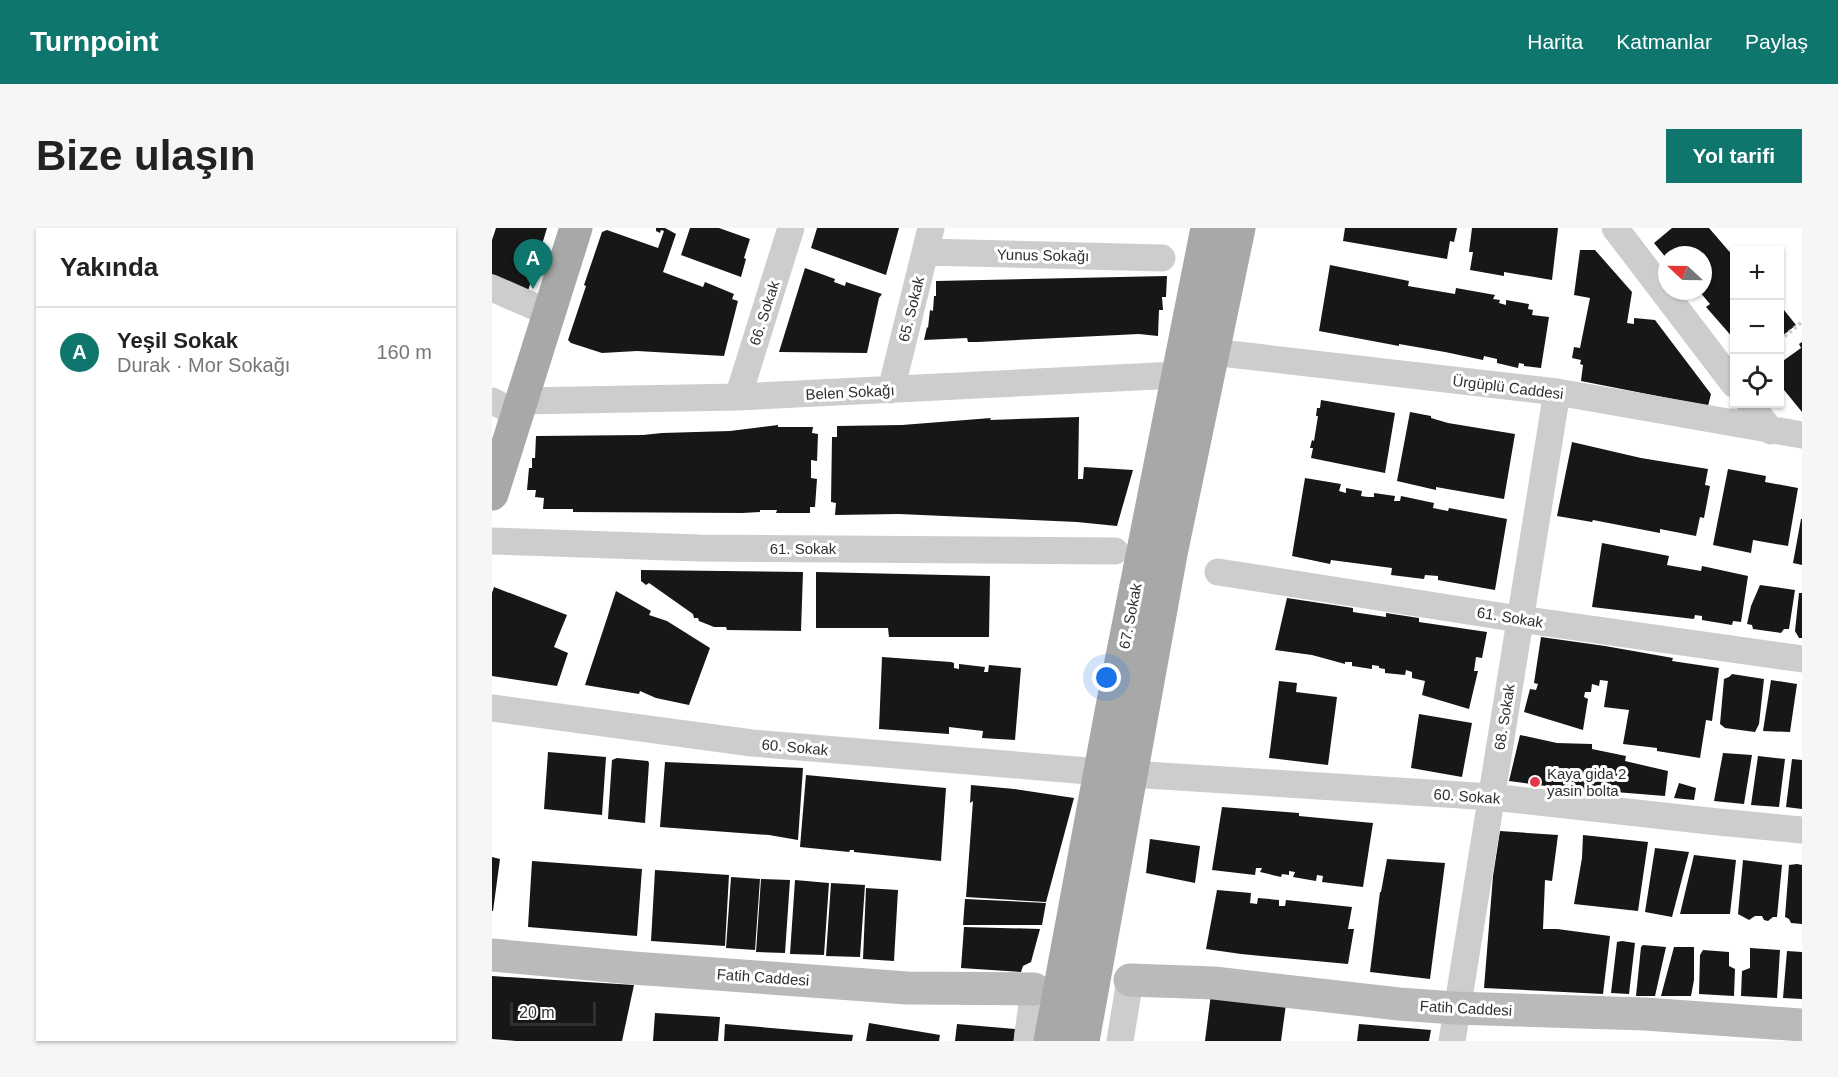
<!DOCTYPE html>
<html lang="tr">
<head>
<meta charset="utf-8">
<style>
  body { margin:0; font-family:Arial,sans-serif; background:#f6f6f6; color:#222 }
  .controls { position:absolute; right:18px; top:18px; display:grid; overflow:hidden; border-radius:0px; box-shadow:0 2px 4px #0004 }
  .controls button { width:54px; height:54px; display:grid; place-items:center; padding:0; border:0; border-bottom:2px solid #e0e0e0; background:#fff; color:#222; font:30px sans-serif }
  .compass { position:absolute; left:1166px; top:18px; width:54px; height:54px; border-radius:50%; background:#fff; box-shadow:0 2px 4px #0004; rotate:292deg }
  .scale { position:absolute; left:18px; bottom:15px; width:86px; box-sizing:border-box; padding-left:6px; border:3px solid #303030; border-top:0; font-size:16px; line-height:21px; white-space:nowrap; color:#303030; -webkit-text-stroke:4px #fff; paint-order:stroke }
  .you { position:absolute; left:615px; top:450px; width:21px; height:21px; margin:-15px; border:4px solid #fff; border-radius:50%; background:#1a73e8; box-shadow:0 0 0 9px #1a73e833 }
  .badge { display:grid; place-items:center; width:39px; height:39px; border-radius:50%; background:#0f766e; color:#fff; font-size:20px; font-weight:700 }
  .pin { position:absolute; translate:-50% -50px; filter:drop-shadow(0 2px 3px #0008) }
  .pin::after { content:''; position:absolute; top:32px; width:21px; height:18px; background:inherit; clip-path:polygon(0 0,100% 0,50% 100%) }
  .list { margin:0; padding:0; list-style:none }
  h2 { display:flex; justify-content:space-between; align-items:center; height:78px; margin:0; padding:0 24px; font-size:26px }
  h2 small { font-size:20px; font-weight:400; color:#767676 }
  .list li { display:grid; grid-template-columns:39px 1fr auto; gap:18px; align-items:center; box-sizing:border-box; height:90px; padding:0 24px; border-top:2px solid #e0e0e0 }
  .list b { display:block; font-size:22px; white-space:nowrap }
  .list p { margin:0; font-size:20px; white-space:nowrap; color:#767676 }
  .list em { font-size:20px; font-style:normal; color:#767676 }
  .icon { flex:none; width:33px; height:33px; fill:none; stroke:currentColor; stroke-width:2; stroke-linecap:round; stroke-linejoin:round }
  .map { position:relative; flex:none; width:1310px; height:813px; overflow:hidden; border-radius:0px }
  header { display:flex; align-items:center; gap:36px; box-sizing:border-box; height:84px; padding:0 30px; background:#0f766e; color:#fff }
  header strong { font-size:28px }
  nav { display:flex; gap:33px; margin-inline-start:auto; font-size:21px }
  .intro { display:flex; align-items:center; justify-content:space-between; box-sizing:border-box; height:144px; padding:0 36px }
  h1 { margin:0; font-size:42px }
  .button { padding:15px 27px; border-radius:0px; background:#0f766e; color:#fff; font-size:21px; font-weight:700 }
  main { display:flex; gap:36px; padding:0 36px }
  aside { flex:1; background:#fff; border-radius:0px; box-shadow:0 2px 4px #0004 }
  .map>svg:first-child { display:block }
  .building { fill:#171717 }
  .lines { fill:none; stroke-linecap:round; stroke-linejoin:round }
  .path { stroke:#cdcdcd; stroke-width:4; stroke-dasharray:3 3; stroke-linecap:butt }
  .street { stroke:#cdcdcd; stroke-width:27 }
  .secondary { stroke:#bababa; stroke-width:33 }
  .primary { stroke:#a8a8a8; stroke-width:33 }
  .poi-dot { fill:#e3374a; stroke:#fff; stroke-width:2 }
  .labels { text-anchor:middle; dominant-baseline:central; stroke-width:6; stroke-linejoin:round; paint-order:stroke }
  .street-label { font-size:15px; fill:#303030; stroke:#fff }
  .poi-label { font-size:15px; fill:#303030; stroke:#fff; text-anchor:start }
</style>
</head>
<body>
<header>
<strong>Turnpoint</strong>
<nav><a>Harita</a><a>Katmanlar</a><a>Paylaş</a></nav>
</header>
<div class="intro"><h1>Bize ulaşın</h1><a class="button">Yol tarifi</a></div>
<main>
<aside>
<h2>Yakında<small></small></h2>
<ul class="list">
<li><span class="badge">A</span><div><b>Yeşil Sokak</b><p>Durak · Mor Sokağı</p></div><em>160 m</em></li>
</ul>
</aside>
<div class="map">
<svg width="1310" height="813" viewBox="0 0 1310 813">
  <rect width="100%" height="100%" fill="#fff"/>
  <path class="building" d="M 4,0 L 55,0 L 36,63 L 0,46 L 0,12 Z
    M 164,0 L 173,0 L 184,6 L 171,44 L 211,59 L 213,54 L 242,66 L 240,71 L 246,73 L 232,128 L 145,123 L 110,125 L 79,115 L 76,112 L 94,58 L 92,57 L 110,4 L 115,2 L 166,20 L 172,3 L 169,2 L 168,5 L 164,3 Z
    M 198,0 L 227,0 L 258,11 L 252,30 L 254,31 L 249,49 L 189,27 Z
    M 325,0 L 407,0 L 394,47 L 319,20 Z
    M 853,0 L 965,0 L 962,14 L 958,13 L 955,31 L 851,13 Z
    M 980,0 L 1066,0 L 1060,52 L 1012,44 L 1012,48 L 978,42 L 981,24 L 977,24 Z
    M 1180,0 L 1217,0 L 1242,29 L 1242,111 L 1214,79 L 1218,76 L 1207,63 L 1211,63 L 1211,27 L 1175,27 L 1175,31 L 1162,15 Z
    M 1088,22 L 1103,22 L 1140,64 L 1135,95 L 1142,96 L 1142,90 L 1163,92 L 1219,166 L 1216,178 L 1089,153 L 1091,137 L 1088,136 L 1089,132 L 1080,130 L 1082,119 L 1088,120 L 1098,70 L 1082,67 Z
    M 838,37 L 917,53 L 916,58 L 963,66 L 964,60 L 1003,67 L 1001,71 L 1008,72 L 1007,75 L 1014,77 L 1014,72 L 1037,76 L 1036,81 L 1041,82 L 1040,87 L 1057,89 L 1049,140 L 1032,138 L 1032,136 L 1027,135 L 1026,140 L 1005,135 L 1005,131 L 992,128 L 991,132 L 953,124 L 907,116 L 907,118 L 827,103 Z
    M 313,40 L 343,51 L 342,54 L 353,58 L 354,54 L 390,66 L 387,70 L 375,125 L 287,124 Z
    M 675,48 L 674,69 L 670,69 L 671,82 L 667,82 L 666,108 L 647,106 L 486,114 L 476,114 L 475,110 L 432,112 L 435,99 L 436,100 L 438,82 L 441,83 L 442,68 L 444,68 L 444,53 Z
    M 1288,77 L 1304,97 L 1288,110 Z
    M 1310,114 L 1310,184 L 1288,157 L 1288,135 L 1309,120 L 1307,116 Z
    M 829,172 L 903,185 L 893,245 L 819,230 L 821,220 L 818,220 L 820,212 L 822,213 L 826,188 L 824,188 L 825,180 L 828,180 Z
    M 918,184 L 939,188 L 939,190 L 956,195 L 1023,206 L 1012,271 L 944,259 L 944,262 L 905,253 Z
    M 587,189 L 586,251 L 591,251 L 592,239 L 641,242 L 625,298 L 585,294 L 407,286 L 343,287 L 344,275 L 339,274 L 340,209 L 345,209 L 345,198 L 410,197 L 499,190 L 498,192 Z
    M 286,197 L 286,199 L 321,199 L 320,205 L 326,206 L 325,233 L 319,232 L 319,250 L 325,251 L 323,279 L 318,279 L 318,285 L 284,285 L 285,282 L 268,282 L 268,284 L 250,285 L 81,284 L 81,281 L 51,281 L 52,270 L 43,269 L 44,262 L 35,262 L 37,240 L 40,240 L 40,230 L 43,230 L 44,208 L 151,207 L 170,205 L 238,203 Z
    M 1080,214 L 1149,230 L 1216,241 L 1213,257 L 1218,258 L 1212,290 L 1208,289 L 1204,308 L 1168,301 L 1168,305 L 1101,292 L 1100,294 L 1065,288 Z
    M 1236,241 L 1274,248 L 1273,254 L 1306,260 L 1296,318 L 1261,312 L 1259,325 L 1221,317 Z
    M 813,250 L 849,256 L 847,263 L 854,265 L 854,260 L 870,263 L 869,268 L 876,269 L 882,269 L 882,265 L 903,268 L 902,273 L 908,273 L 909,268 L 942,275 L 941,280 L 956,283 L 957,280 L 1015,291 L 1003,362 L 946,352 L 946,348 L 933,347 L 932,351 L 899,347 L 900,340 L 839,332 L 838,336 L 800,328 Z
    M 1309,291 L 1310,291 L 1310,337 L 1301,335 Z
    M 1110,315 L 1177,328 L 1175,337 L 1209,343 L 1210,338 L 1256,348 L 1249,394 L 1241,393 L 1240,397 L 1210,392 L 1210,388 L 1203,387 L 1202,391 L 1100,379 Z
    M 149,342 L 311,344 L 309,403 L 235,402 L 234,399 L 222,399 L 207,393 L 206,390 L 202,390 L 201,386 L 157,355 L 154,357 L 149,353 Z
    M 324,344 L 498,348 L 497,409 L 397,409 L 396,400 L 324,400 Z
    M 1268,357 L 1303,362 L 1297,401 L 1292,401 L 1289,405 L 1261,401 L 1260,397 L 1255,396 L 1259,378 Z
    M 2,359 L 75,387 L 62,419 L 76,425 L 65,458 L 0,448 L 0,365 Z
    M 124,363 L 159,383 L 157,387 L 175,393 L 218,420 L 197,477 L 164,470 L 148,463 L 147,466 L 93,457 Z
    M 1307,365 L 1310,365 L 1310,410 L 1307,410 L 1303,403 Z
    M 795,370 L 861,380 L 861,384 L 894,389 L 894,385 L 927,390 L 927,394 L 995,404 L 990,430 L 984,429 L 982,443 L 986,443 L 977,481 L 930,467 L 933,453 L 920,450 L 920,444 L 914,442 L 913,447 L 893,445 L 893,441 L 887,440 L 887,438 L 880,437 L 880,441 L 860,438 L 860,434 L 853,434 L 853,436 L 820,427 L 783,422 Z
    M 1049,409 L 1113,418 L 1181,430 L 1180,433 L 1227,440 L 1220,493 L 1214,492 L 1208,530 L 1165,523 L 1165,520 L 1131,516 L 1137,482 L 1112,479 L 1116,453 L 1108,452 L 1107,458 L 1100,456 L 1099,464 L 1093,464 L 1092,469 L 1096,471 L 1091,502 L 1032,484 L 1038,461 L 1044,462 L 1046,456 L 1042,455 Z
    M 390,429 L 459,434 L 462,435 L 462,440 L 467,441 L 467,436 L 493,439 L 492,444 L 496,444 L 497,437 L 529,440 L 523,512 L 490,510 L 491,503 L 457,499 L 457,506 L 387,501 Z
    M 1240,446 L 1272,451 L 1267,496 L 1263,504 L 1233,500 L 1228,496 L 1232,451 L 1237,449 Z
    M 1279,452 L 1305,456 L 1298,504 L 1271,503 Z
    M 787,453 L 805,455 L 804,464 L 845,469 L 836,537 L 777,530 Z
    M 927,486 L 980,495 L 970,549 L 919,540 Z
    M 1028,507 L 1065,515 L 1100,516 L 1100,521 L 1134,528 L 1133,533 L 1176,543 L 1173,568 L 1061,559 L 1017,553 Z
    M 56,524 L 114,529 L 110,587 L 52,581 Z
    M 1231,525 L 1260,527 L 1252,576 L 1222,573 Z
    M 1266,528 L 1293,531 L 1287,579 L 1259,577 Z
    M 125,530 L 156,533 L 157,535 L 153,595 L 116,591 L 120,532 Z
    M 1300,531 L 1310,532 L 1310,581 L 1294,579 Z
    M 173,534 L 311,540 L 306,612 L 277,607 L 168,599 Z
    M 314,547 L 454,560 L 449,633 L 362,624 L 362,622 L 358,622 L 357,624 L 308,619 Z
    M 1187,555 L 1204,560 L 1202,572 L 1182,570 Z
    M 479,557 L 522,561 L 582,570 L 554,674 L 474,669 L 481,573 L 478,575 Z
    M 730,579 L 807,585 L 807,588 L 881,595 L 871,659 L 830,654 L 831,648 L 825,647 L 824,653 L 801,649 L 803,644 L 797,643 L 797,647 L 790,646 L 789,649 L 768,644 L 770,640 L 764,640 L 763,647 L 720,642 Z
    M 1008,603 L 1066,607 L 1060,653 L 1053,652 L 1051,701 L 1065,701 L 1118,708 L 1111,766 L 992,760 L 1001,648 Z
    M 1091,607 L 1156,614 L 1146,683 L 1082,676 L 1090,630 Z
    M 658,611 L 708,618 L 703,655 L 654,645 Z
    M 1163,620 L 1197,624 L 1180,689 L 1153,684 Z
    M 1202,627 L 1244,632 L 1238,686 L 1188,686 Z
    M 0,629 L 8,631 L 1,683 L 0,683 Z
    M 895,631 L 953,635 L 938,751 L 878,744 L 888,664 L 889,664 Z
    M 1251,632 L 1290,637 L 1285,689 L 1281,689 L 1276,693 L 1272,692 L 1270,688 L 1263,688 L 1257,692 L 1246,686 Z
    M 40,633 L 150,641 L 145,708 L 36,699 Z
    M 1305,636 L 1310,637 L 1310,696 L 1299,695 L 1297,691 L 1293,689 L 1297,637 Z
    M 163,642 L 237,647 L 233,718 L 159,713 Z
    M 239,649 L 268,651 L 263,722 L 234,720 Z
    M 269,651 L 298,652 L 293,725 L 264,724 Z
    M 303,652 L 337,655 L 332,727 L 298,726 Z
    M 339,655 L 373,657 L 368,729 L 334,728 Z
    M 374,660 L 406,662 L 402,733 L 371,731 Z
    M 725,662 L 759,665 L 758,675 L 765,676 L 766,670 L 787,672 L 787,678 L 793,678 L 794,672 L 860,679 L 856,701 L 862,701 L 856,736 L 749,726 L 714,721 Z
    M 473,671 L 554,675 L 550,697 L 471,697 Z
    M 472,699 L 548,701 L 539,734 L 531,738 L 529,744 L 469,740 Z
    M 1130,713 L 1143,715 L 1137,766 L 1119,765 L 1125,714 Z
    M 1151,717 L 1174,719 L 1163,768 L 1144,768 L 1149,719 Z
    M 1182,719 L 1202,719 L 1202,752 L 1199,768 L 1169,768 Z
    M 1258,720 L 1288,722 L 1285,770 L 1249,768 L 1250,743 L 1258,740 Z
    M 1211,722 L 1237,724 L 1237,738 L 1243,741 L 1242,768 L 1207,766 L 1208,727 Z
    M 1295,723 L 1310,724 L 1310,771 L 1291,770 Z
    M 0,748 L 142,757 L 130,813 L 24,813 L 0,811 Z
    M 719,766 L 794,776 L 789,813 L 713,813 Z
    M 163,785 L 228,789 L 226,813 L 161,813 Z
    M 377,795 L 448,807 L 447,813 L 374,813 Z
    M 233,796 L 361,807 L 360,813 L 232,813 Z
    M 465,796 L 523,801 L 522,813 L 463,813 Z
    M 867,796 L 939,802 L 937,813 L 865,813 Z"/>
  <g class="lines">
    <path class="path" d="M 1288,112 L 1310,94"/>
    <path class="street" d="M 1123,0 L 1242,156
      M 433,24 L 670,30
      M 0,60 L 57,85
      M 720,124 L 1065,164 L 1310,207
      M 399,162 L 439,0
      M 246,169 L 299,0
      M 0,173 L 26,186
      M 31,173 L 246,169 L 685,147
      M 1258,176 L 1279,203
      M 0,313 L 207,320 L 623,323
      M 726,344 L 1027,391 L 1310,431
      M 0,480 L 260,515 L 608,544
      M 639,546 L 1000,569 L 1226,594 L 1310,602
      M 535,813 L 542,761
      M 628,813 L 638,752
      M 960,813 L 1065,164"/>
    <path class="secondary" d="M 0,727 L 141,740 L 415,760 L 542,761
      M 638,752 L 722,755 L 907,776 L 963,780 L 1153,786 L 1310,797"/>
    <path class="primary" d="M 0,266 L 84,0
      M 558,813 L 619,484 L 715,0
      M 591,813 L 679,326 L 747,0"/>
  </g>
  <circle class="poi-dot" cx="1043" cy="554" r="6"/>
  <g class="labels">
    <g class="street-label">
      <text transform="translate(551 27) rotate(1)">Yunus Sokağı</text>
      <text transform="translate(419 81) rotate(-76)">65. Sokak</text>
      <text transform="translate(272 85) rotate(-72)">66. Sokak</text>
      <text transform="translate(1016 159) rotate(7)">Ürgüplü Caddesi</text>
      <text transform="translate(358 164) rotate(-3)">Belen Sokağı</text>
      <text x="311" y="320">61. Sokak</text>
      <text transform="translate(638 388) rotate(-79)">67. Sokak</text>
      <text transform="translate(1018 389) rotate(9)">61. Sokak</text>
      <text transform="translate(1012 489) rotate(-81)">68. Sokak</text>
      <text transform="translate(303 519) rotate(5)">60. Sokak</text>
      <text transform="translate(975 568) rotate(4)">60. Sokak</text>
      <text transform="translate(271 749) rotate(4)">Fatih Caddesi</text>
      <text transform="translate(974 780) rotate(3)">Fatih Caddesi</text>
    </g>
    <g class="poi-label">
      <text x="1055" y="545">Kaya gida 2<tspan x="1055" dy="17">yasin bolta</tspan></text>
    </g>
  </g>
</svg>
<div class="controls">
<button>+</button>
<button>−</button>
<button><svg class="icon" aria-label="locate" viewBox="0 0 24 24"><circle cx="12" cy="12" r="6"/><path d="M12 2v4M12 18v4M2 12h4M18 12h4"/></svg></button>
</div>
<svg class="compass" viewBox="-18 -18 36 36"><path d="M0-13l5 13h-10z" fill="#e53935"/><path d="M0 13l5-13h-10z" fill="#767676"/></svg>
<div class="scale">20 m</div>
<div class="you"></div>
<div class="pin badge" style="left:41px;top:61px">A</div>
</div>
</main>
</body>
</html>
